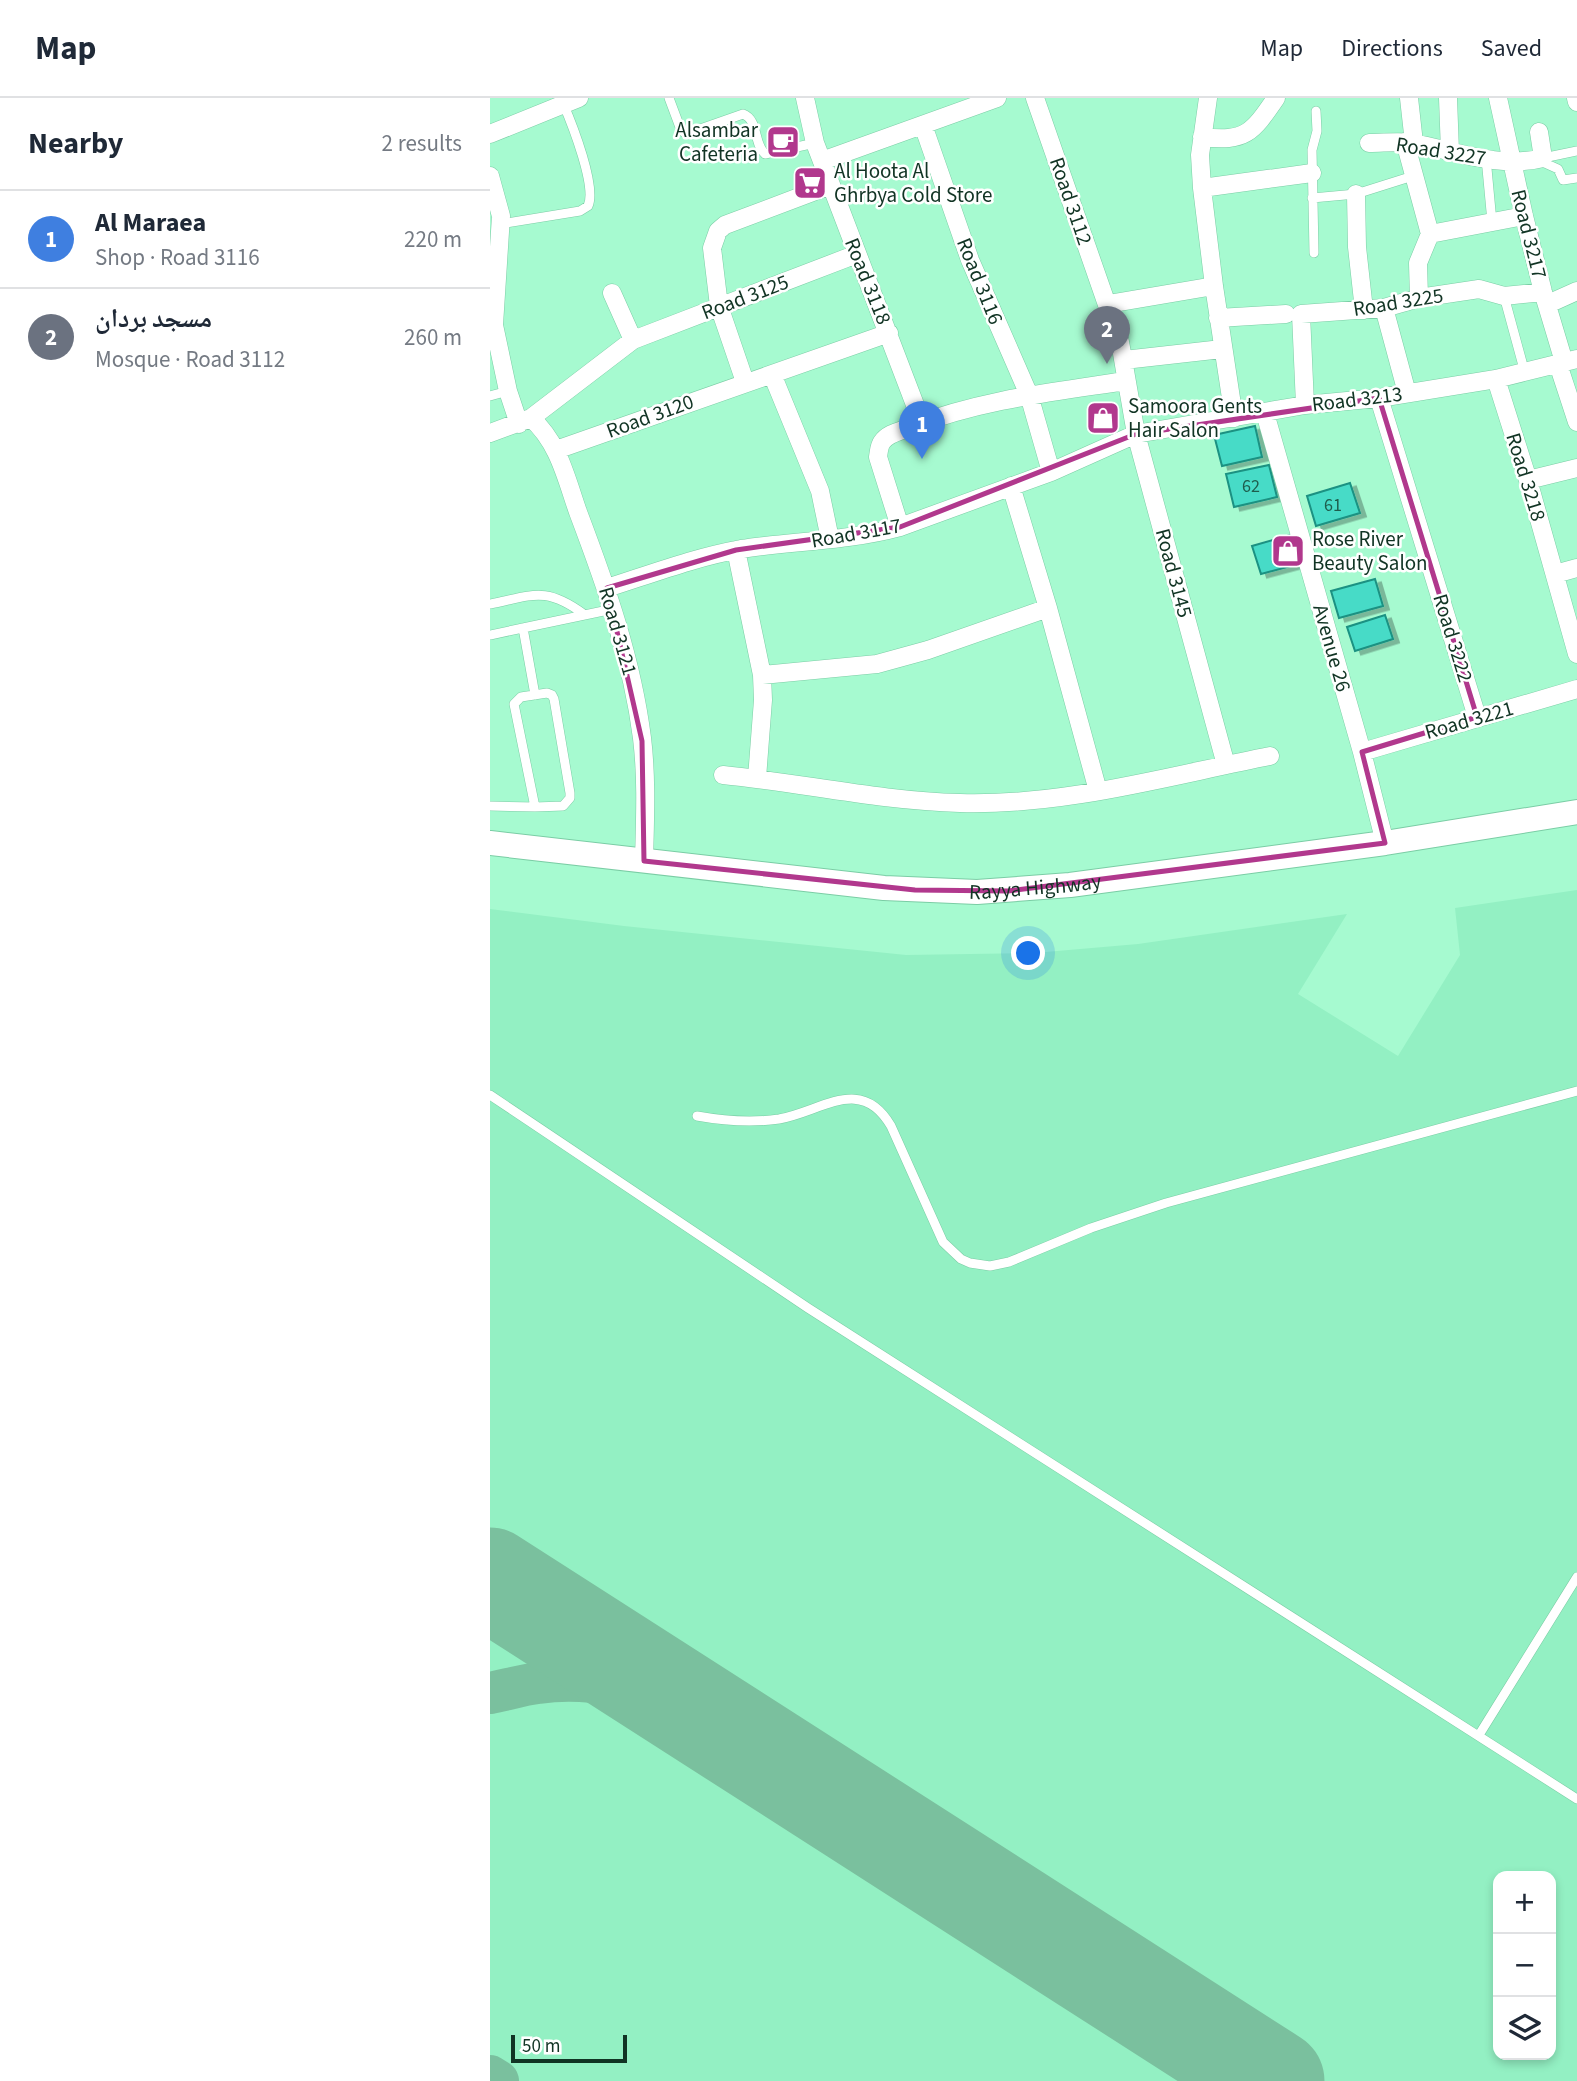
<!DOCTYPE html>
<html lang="en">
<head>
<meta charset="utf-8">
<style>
  body { margin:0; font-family:"Source Sans 3","Noto Naskh Arabic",sans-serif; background:#f2f2f3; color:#1f2937 }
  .controls { position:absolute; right:21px; bottom:21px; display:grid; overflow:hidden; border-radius:14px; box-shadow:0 4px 10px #0003 }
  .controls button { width:63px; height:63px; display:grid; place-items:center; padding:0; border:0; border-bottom:2px solid #e0e1e3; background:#fff; color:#1f2937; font:35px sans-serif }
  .scale { position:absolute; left:21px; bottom:18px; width:116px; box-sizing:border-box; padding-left:7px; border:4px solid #113424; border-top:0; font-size:19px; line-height:24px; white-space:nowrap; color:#113424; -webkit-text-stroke:5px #fff; paint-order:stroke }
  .you { position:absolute; left:539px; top:856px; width:24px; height:24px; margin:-18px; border:5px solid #fff; border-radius:50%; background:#1a73e8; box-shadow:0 0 0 10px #1a73e833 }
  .badge { display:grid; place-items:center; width:46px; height:46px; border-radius:50%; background:#b1388d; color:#fff; font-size:23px; font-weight:700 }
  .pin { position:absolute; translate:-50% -58px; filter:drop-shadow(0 2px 4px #0008) }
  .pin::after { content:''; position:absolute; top:37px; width:24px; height:21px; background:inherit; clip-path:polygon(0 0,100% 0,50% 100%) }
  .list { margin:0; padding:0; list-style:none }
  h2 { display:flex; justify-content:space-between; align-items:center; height:91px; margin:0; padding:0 28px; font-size:30px }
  h2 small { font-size:23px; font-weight:400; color:#747a83 }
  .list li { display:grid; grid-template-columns:46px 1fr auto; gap:21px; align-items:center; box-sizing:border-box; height:98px; padding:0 28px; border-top:2px solid #e0e1e3 }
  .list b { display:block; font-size:26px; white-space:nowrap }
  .list p { margin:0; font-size:23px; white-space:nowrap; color:#747a83 }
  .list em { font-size:23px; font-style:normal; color:#747a83 }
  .icon { flex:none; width:38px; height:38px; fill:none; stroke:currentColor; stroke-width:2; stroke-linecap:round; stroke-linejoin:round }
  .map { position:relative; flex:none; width:1087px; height:1983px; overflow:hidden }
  header { display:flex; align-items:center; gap:42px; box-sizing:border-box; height:98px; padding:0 35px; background:#fff; border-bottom:2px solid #e0e1e3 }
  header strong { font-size:33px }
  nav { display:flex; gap:38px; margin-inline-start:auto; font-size:24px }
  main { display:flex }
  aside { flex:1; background:#fff }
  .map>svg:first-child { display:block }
  .built { fill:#93f0c3; fill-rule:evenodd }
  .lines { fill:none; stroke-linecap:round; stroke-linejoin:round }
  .taxiway { stroke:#7ac09e; stroke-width:42 }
  .runway { stroke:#7ac09e; stroke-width:103 }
  .building { fill:#47dbc7; stroke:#1b9182; stroke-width:2; filter:url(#shadow) }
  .service-casing { stroke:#7bcda5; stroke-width:10 }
  .minor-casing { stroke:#7bcda5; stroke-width:19 }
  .secondary-casing { stroke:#7bcda5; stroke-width:26 }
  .service { stroke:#fff; stroke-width:9 }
  .minor { stroke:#fff; stroke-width:18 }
  .secondary { stroke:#fff; stroke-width:24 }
  .marked { fill:none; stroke:#b1388d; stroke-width:5; stroke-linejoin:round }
  .labels { text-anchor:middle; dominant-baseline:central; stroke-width:5; stroke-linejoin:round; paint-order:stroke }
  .number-label { font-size:18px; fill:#1e5e4d }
  .poi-label { font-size:21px; fill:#113424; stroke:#fff; text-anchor:start }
  .street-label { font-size:21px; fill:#113424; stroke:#fff }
</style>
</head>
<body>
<header>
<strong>Map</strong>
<nav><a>Map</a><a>Directions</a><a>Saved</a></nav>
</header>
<main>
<aside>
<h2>Nearby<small>2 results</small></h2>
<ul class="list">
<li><span class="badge" style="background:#3f7fe0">1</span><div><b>Al Maraea</b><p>Shop · Road 3116</p></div><em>220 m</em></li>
<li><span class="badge" style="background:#6b7280">2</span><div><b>مسجد بردان</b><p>Mosque · Road 3112</p></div><em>260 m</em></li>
</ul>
</aside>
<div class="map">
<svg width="1087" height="1983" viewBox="0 0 1087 1983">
  <defs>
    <filter id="shadow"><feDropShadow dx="6" dy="3.5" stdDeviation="0" flood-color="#0004"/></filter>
  </defs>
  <rect width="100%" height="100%" fill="#a6fad0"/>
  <path class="built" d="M 1087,792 L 1087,1983 L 0,1983 L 0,811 L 134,828 L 416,857 L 544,855 L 648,846 L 857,816 L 808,896 L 908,958 L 970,857 L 965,810 ZM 1008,1778 L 1061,1778 L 1061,1957 L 1008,1957 Z"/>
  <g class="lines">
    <path class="taxiway" d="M 0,1595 C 16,1592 32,1587 48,1585 C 101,1577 149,1591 198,1608
      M 0,1978 L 8,1983"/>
    <path class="runway" d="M 0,1481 L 783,1983"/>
  </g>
  <path class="building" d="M 765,328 L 772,359 L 732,368 L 724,337 Z
    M 779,367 L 787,399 L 744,409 L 736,376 Z
    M 860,385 L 870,415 L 826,428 L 817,398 Z
    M 804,436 L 812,465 L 771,476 L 762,448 Z
    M 885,481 L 893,508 L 849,520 L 841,493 Z
    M 895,517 L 903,541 L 865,553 L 857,529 Z"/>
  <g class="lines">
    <defs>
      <path id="service" d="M 179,0 L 191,32 L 196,36 L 253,16 C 269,22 263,45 275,56 L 325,45
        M 996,60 L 1002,124
        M 1053,60 L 1087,53
        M 1048,62 L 1068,71 L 1073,82 L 1087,80
        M 822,100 L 866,96 L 923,78
        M 10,126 L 90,113 L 98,108 C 107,89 82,26 73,5
        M 824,155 L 822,52 L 827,33 L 826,13
        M 1014,198 L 1035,275
        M 0,298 L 18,293
        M 0,506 C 44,497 56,488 95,517
        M 33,530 L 45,597
        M 0,537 L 123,511
        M 57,595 L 62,597 L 64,601 L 80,695 L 80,700 L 73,708 L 45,709 L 24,606 L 31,599 Z
        M 0,708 L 45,709
        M 0,997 L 318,1210 L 1087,1701
        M 207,1018 C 235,1023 261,1025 289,1021 C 331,1014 371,976 401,1028 L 453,1144 L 471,1161 L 480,1165 L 500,1168 L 519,1164 L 601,1130 L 676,1105 L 1087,993
        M 989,1637 L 1087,1479"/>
      <path id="minor" d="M 315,0 L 325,45 L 432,325
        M 545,0 L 630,244 L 646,336 L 736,667
        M 718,0 L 710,57 L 712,90 L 724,188 L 744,320
        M 919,0 L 924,45
        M 958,0 L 960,54
        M 1008,0 L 1034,118 L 1053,194 L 1074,264
        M 1086,0 L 1087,4
        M 433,27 L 480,162 L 539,297 L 561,374
        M 0,36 L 89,0
        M 712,39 C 756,44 762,35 786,0
        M 915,44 L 940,136 L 928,165 L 929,200
        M 879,45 C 893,45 909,43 923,45 C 965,53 1010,71 1053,60 L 1049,34
        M 332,63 L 507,0
        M 0,78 L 11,118 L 4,227 L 18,293 L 29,326
        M 712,90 L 822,75
        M 866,96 L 867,149 L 874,212
        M 940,136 L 1034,118
        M 122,195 L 143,242
        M 618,206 L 724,188
        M 1058,206 L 1087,193
        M 894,210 L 917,295
        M 728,220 L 796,216
        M 634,262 L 732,251
        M 1068,266 L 1087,324
        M 282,276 L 330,393 L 340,441
        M 1006,281 L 1038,382 L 1087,556
        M 255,284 L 229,208 L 222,150 L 228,133 L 235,127 L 341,87
        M 889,300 L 987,619
        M 815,307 L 811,216 L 894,210 L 929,200 L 989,191 L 1014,198 L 1053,194
        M 775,315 L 872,654 L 895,745
        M 41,320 C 69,345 76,380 88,414 C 116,488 142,561 152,640 C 157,681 155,722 154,763
        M 0,335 L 41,320 L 143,242 L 367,156
        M 66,352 L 399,235
        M 1038,382 L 1087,370
        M 521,388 L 558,510 L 608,693
        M 410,429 L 388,359 C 389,353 389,348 392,344 C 398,335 411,333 421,329 C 489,302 563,294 635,283
        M 246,452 L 272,577 L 273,602 L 267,680
        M 1065,476 L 1087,470
        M 117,490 C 161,476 206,459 251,451 C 304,443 358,443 410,429 L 561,374 L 646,336 L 815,307 L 889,300 L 1006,281 L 1087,261
        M 272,577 L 387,566 L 438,552 L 558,510
        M 872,654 L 1087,591
        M 233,677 C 312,685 391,703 470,705 C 575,708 678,678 780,658"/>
      <g id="secondary">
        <path id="s1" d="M 0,745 L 394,790 L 487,794 L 580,787 L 895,745 L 1087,714"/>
      </g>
    </defs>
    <use href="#service" class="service-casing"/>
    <use href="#minor" class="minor-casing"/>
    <use href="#secondary" class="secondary-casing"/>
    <use href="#service" class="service"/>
    <use href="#minor" class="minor"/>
    <use href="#secondary" class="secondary"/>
  </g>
  <path class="marked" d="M 889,300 L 987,619 L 872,654 L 895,745 L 518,793 L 425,792 L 154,763 L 152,643 L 117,490 L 246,452 L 410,429 L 646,336 Z"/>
  <defs>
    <symbol id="cafe-square" viewBox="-11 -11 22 22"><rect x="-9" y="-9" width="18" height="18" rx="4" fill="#b1388d" stroke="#fff"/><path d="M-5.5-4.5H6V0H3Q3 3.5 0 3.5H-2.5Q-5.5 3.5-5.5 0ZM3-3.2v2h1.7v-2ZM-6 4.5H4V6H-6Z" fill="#fff"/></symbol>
    <symbol id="supermarket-square" viewBox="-11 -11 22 22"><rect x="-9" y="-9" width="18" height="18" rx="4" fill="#b1388d" stroke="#fff"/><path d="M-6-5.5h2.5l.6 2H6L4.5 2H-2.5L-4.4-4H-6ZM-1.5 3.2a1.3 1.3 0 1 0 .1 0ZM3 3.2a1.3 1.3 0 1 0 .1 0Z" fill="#fff"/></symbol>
    <symbol id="shop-square" viewBox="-11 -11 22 22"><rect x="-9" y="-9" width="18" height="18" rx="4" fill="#b1388d" stroke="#fff"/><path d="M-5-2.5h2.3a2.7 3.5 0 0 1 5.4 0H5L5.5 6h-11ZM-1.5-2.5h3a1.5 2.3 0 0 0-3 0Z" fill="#fff"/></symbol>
  </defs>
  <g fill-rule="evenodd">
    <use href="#cafe-square" x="274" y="25" width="38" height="38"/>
    <use href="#supermarket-square" x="301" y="66" width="38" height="38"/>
    <use href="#shop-square" x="594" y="301" width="38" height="38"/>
    <use href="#shop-square" x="779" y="434" width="38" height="38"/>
  </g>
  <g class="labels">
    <g class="number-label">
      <text x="761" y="388">62</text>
      <text x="843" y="407">61</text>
    </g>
    <g class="poi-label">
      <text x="268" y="32" text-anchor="end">Alsambar<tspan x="268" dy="24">Cafeteria</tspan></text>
      <text x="344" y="73">Al Hoota Al<tspan x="344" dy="24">Ghrbya Cold Store</tspan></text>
      <text x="638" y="308">Samoora Gents<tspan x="638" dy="24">Hair Salon</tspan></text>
      <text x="822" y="441">Rose River<tspan x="822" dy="24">Beauty Salon</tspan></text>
    </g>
    <g class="street-label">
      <text transform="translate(951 53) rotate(9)">Road 3227</text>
      <text transform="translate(581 103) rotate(71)">Road 3112</text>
      <text transform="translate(1039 136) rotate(76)">Road 3217</text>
      <text transform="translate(378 183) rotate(68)">Road 3118</text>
      <text transform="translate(490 183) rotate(68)">Road 3116</text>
      <text transform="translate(255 199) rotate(-21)">Road 3125</text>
      <text transform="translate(908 204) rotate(-9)">Road 3225</text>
      <text transform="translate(867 301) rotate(-7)">Road 3213</text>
      <text transform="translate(160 318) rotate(-20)">Road 3120</text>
      <text transform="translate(1036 379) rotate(73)">Road 3218</text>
      <text transform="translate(366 435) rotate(-10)">Road 3117</text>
      <text transform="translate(684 475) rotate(75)">Road 3145</text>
      <text transform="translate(128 533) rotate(74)">Road 3121</text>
      <text transform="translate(963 540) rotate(73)">Road 3222</text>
      <text transform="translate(842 550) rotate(74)">Avenue 26</text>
      <text transform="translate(979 622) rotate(-16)">Road 3221</text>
      <text stroke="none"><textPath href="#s1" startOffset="548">Rayya Highway</textPath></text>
    </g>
  </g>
</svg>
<div class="controls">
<button>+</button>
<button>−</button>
<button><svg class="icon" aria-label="layers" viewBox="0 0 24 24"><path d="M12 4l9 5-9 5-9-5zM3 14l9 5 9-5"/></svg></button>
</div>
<div class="scale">50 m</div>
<div class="you"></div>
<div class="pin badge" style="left:432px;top:361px;background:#3f7fe0">1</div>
<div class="pin badge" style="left:617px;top:266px;background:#6b7280">2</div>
</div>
</main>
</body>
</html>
